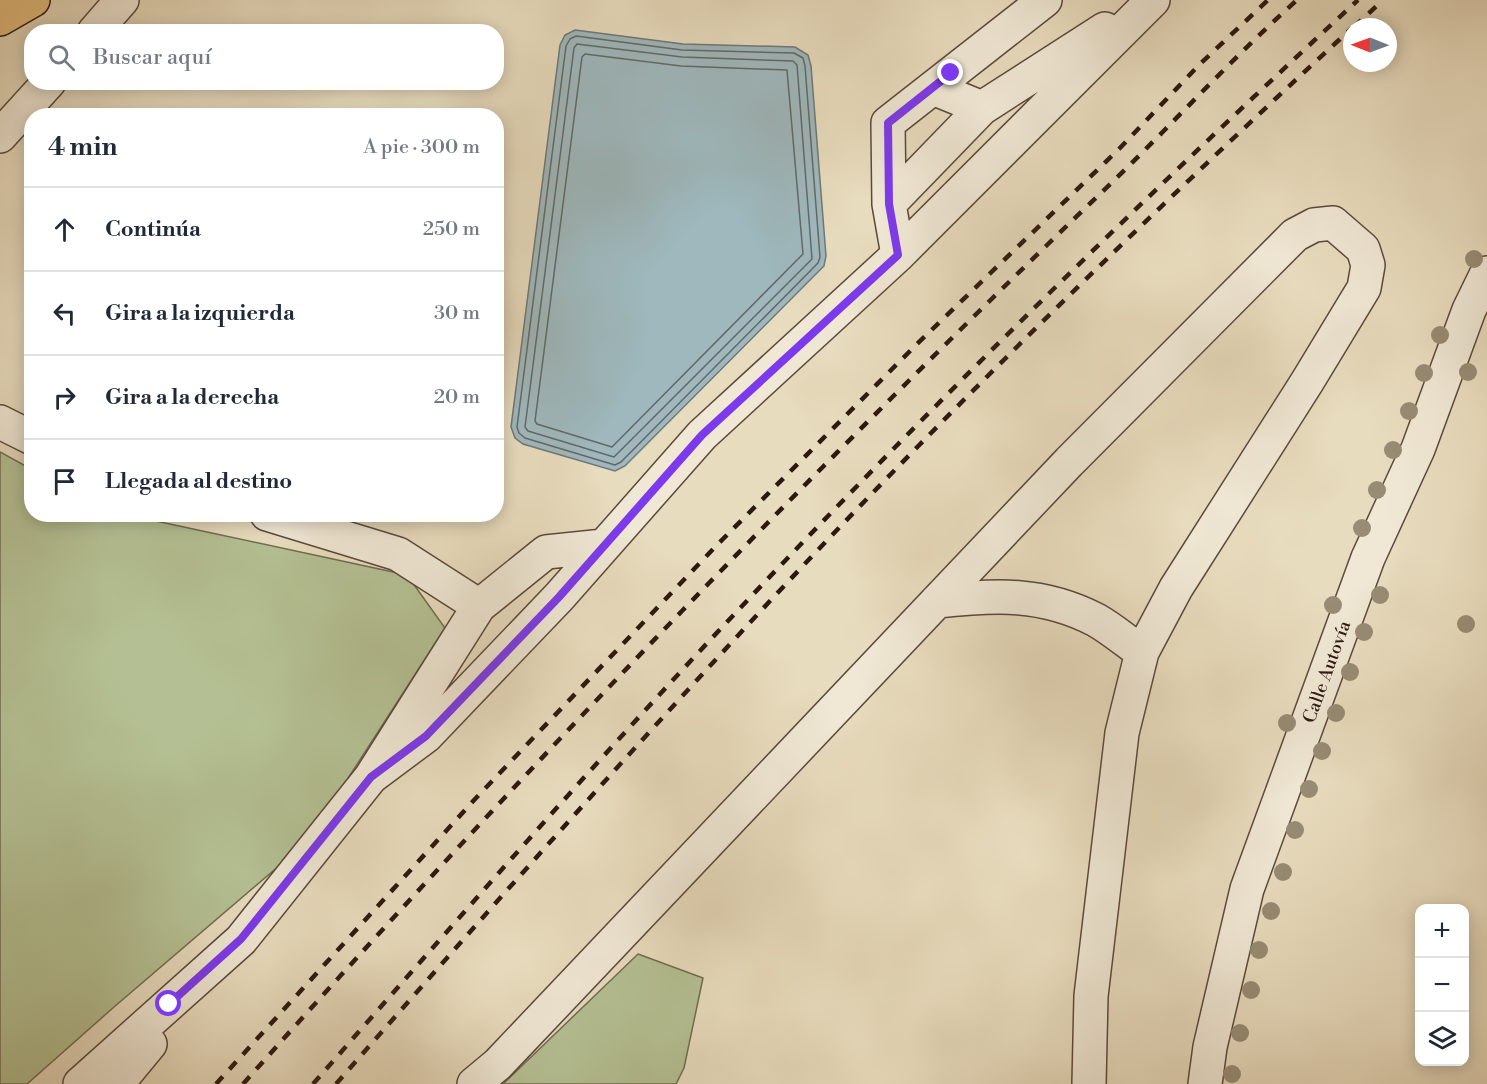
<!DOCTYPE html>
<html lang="es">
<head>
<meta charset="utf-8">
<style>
  body { margin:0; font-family:"Libre Bodoni",serif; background:#f2f2f3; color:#1f2937 }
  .controls { position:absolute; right:18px; bottom:18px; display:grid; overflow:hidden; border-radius:12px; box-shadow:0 3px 15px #0003 }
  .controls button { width:54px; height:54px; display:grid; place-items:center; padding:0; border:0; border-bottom:2px solid #e0e1e3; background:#fff; color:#1f2937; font:30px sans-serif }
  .compass { position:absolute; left:1343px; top:18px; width:54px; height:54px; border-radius:50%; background:#fff; box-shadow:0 3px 15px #0003; rotate:271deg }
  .stop { position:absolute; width:18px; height:18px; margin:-14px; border:4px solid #7c3aed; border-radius:50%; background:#fff }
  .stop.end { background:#7c3aed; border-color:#fff; box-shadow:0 2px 6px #0008 }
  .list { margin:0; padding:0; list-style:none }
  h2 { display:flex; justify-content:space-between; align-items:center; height:78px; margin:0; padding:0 24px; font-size:26px }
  h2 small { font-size:20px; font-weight:400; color:#747a83 }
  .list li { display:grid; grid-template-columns:39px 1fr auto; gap:18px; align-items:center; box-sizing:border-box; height:84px; padding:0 24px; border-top:2px solid #e0e1e3 }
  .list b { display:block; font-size:22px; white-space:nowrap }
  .list em { font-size:20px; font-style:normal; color:#747a83 }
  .icon { flex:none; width:33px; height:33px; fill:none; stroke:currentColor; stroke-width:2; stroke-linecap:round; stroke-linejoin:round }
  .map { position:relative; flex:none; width:1487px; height:1084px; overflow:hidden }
  .search { position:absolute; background:#fff; box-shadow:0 3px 15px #0003; left:24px; top:24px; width:480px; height:66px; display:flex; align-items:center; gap:15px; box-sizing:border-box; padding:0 21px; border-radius:24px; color:#747a83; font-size:22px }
  .panel { position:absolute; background:#fff; box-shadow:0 3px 15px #0003; left:24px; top:108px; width:480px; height:414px; border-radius:24px }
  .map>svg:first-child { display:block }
  .green { fill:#b4c093; stroke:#706c52; stroke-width:1.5 }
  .water { fill:#9eb8bd; stroke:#707878; stroke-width:1.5 }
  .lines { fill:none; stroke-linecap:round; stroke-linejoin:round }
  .shore { stroke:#656866; stroke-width:1.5 }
  .minor-casing { stroke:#5b493c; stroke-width:36 }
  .highway-casing { stroke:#2c1810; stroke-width:36 }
  .minor { stroke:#f0e8d5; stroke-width:33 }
  .highway { stroke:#e4be7f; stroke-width:33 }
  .rail { stroke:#2c1810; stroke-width:4.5; stroke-dasharray:10 10; stroke-linecap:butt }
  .tree { fill:#978c74 }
  .route { stroke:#7c3aed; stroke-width:8 }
  .labels { text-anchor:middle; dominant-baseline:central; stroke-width:6; stroke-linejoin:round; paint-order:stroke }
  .street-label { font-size:18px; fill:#2c1810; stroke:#f0e8d5 }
</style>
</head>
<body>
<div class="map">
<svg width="1487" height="1084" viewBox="0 0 1487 1084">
  <rect width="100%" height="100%" fill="#e8dcbe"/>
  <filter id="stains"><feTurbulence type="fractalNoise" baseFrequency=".00333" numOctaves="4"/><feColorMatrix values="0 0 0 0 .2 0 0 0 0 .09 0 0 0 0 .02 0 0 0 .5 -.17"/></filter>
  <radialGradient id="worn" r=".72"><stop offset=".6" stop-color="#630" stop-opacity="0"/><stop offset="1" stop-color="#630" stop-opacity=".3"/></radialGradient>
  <path class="green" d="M 0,452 L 31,469 L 32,514 L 135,515 L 142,518 L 407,575 L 445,628 L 307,842 L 114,1007 L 27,1084 L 0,1084 Z
    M 638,954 L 703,978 L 684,1068 L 676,1084 L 503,1084 Z"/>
  <path class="water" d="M 575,30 L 683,44 L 795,47 L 808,55 L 811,66 L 826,256 L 824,266 L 625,466 L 615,471 L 523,444 L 515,438 L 511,427 L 560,45 L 565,35 Z"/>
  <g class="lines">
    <path class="shore" d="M 576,36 L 682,50 L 794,53 L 803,58 L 805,66 L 820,257 L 818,263 L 621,462 L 615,465 L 525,438 L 519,433 L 517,427 L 566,46 L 570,39 Z
      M 577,44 L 682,57 L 793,61 L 797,65 L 812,259 L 614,457 L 528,431 L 525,427 L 574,48 Z
      M 585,54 L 681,66 L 787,70 L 803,254 L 612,447 L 537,424 L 535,421 L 582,57 Z"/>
    <defs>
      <path id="minor" d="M 94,32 L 122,0
        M 933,88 L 982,108 L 1105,29
        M 0,136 L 49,82
        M 889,204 L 982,108
        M 898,255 L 889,204 L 888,123 L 1045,0
        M 0,422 L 32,438
        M 937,601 C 995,595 1042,592 1096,620 C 1112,629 1127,642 1142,652
        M 479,606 L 546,552 L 604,546
        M 371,777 L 426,736 L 559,597 L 702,435 L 898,255 L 1153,0
        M 80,1084 L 241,940 L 371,777 L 479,606 L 398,554 L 267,514
        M 117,1084 L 150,1044
        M 474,1084 L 498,1064 L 1069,462 L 1295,235 L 1314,225 L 1333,223 L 1363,249 L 1368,265 L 1364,288 L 1307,382 L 1176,588 L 1142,652 L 1122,733 L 1091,996 L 1089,1084
        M 1205,1084 L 1210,1047 L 1247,889 L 1368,558 L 1418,449 L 1469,310 L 1487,273"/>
      <path id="highway" d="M 0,19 L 33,0"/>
    </defs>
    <use href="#minor" class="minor-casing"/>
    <use href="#highway" class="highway-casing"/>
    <use href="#minor" class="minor"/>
    <use href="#highway" class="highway"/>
    <path class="rail" d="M 1354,27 L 1383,0
      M 216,1084 L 476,798 L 718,544 L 917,344 L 1119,149 L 1200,64 L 1268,0
      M 243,1084 C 518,776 804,478 1102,192 C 1168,129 1229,61 1297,0
      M 313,1084 C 450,928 586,772 727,622 C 930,406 1141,200 1358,0
      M 336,1084 C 470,931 606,778 744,629 C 937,420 1142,221 1352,28"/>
  </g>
  <g class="tree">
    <circle cx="1474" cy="259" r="9"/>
    <circle cx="1440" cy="335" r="9"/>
    <circle cx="1468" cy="372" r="9"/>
    <circle cx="1424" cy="373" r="9"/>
    <circle cx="1409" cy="411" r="9"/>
    <circle cx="1393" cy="450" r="9"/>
    <circle cx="1377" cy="490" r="9"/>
    <circle cx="1362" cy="528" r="9"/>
    <circle cx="1380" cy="595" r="9"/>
    <circle cx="1333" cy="605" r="9"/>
    <circle cx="1466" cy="624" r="9"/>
    <circle cx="1364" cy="632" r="9"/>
    <circle cx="1350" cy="672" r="9"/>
    <circle cx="1336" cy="713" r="9"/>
    <circle cx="1287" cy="723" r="9"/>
    <circle cx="1322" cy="751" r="9"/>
    <circle cx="1309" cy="789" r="9"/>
    <circle cx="1295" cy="830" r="9"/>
    <circle cx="1283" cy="872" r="9"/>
    <circle cx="1271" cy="911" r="9"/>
    <circle cx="1259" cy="950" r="9"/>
    <circle cx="1251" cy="990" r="9"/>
    <circle cx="1240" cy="1033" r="9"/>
    <circle cx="1232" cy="1074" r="9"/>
  </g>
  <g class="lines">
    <path class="route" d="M 169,1004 L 241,939 L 371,777 L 426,736 L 559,597 L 702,435 L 898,255 L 889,204 L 888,123 L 951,73"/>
  </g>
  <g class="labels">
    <g class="street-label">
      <text transform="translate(1327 672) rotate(-70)">Calle Autovía</text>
    </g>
  </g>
  <rect width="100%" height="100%" filter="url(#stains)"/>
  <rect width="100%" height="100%" fill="url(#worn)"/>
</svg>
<div class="controls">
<button>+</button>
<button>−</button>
<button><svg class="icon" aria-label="layers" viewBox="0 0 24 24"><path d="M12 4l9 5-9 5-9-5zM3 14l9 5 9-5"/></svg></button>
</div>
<svg class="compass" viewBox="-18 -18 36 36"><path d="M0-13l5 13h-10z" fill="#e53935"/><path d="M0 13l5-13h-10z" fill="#747a83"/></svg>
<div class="stop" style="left:169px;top:1004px"></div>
<div class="stop end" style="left:951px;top:73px"></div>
<div class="search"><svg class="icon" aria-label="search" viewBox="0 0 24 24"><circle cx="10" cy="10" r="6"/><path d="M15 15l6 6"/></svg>Buscar aquí</div>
<section class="panel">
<h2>4 min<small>A pie · 300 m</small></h2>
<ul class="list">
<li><svg class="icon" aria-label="ahead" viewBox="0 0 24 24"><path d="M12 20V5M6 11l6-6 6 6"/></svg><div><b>Continúa</b></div><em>250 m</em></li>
<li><svg class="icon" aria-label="left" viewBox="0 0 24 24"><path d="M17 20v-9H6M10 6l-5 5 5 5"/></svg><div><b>Gira a la izquierda</b></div><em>30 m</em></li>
<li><svg class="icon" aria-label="right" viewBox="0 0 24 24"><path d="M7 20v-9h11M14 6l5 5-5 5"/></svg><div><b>Gira a la derecha</b></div><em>20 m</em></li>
<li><svg class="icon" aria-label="arrive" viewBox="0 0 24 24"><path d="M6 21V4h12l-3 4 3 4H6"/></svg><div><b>Llegada al destino</b></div></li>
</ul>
</section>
</div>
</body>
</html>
